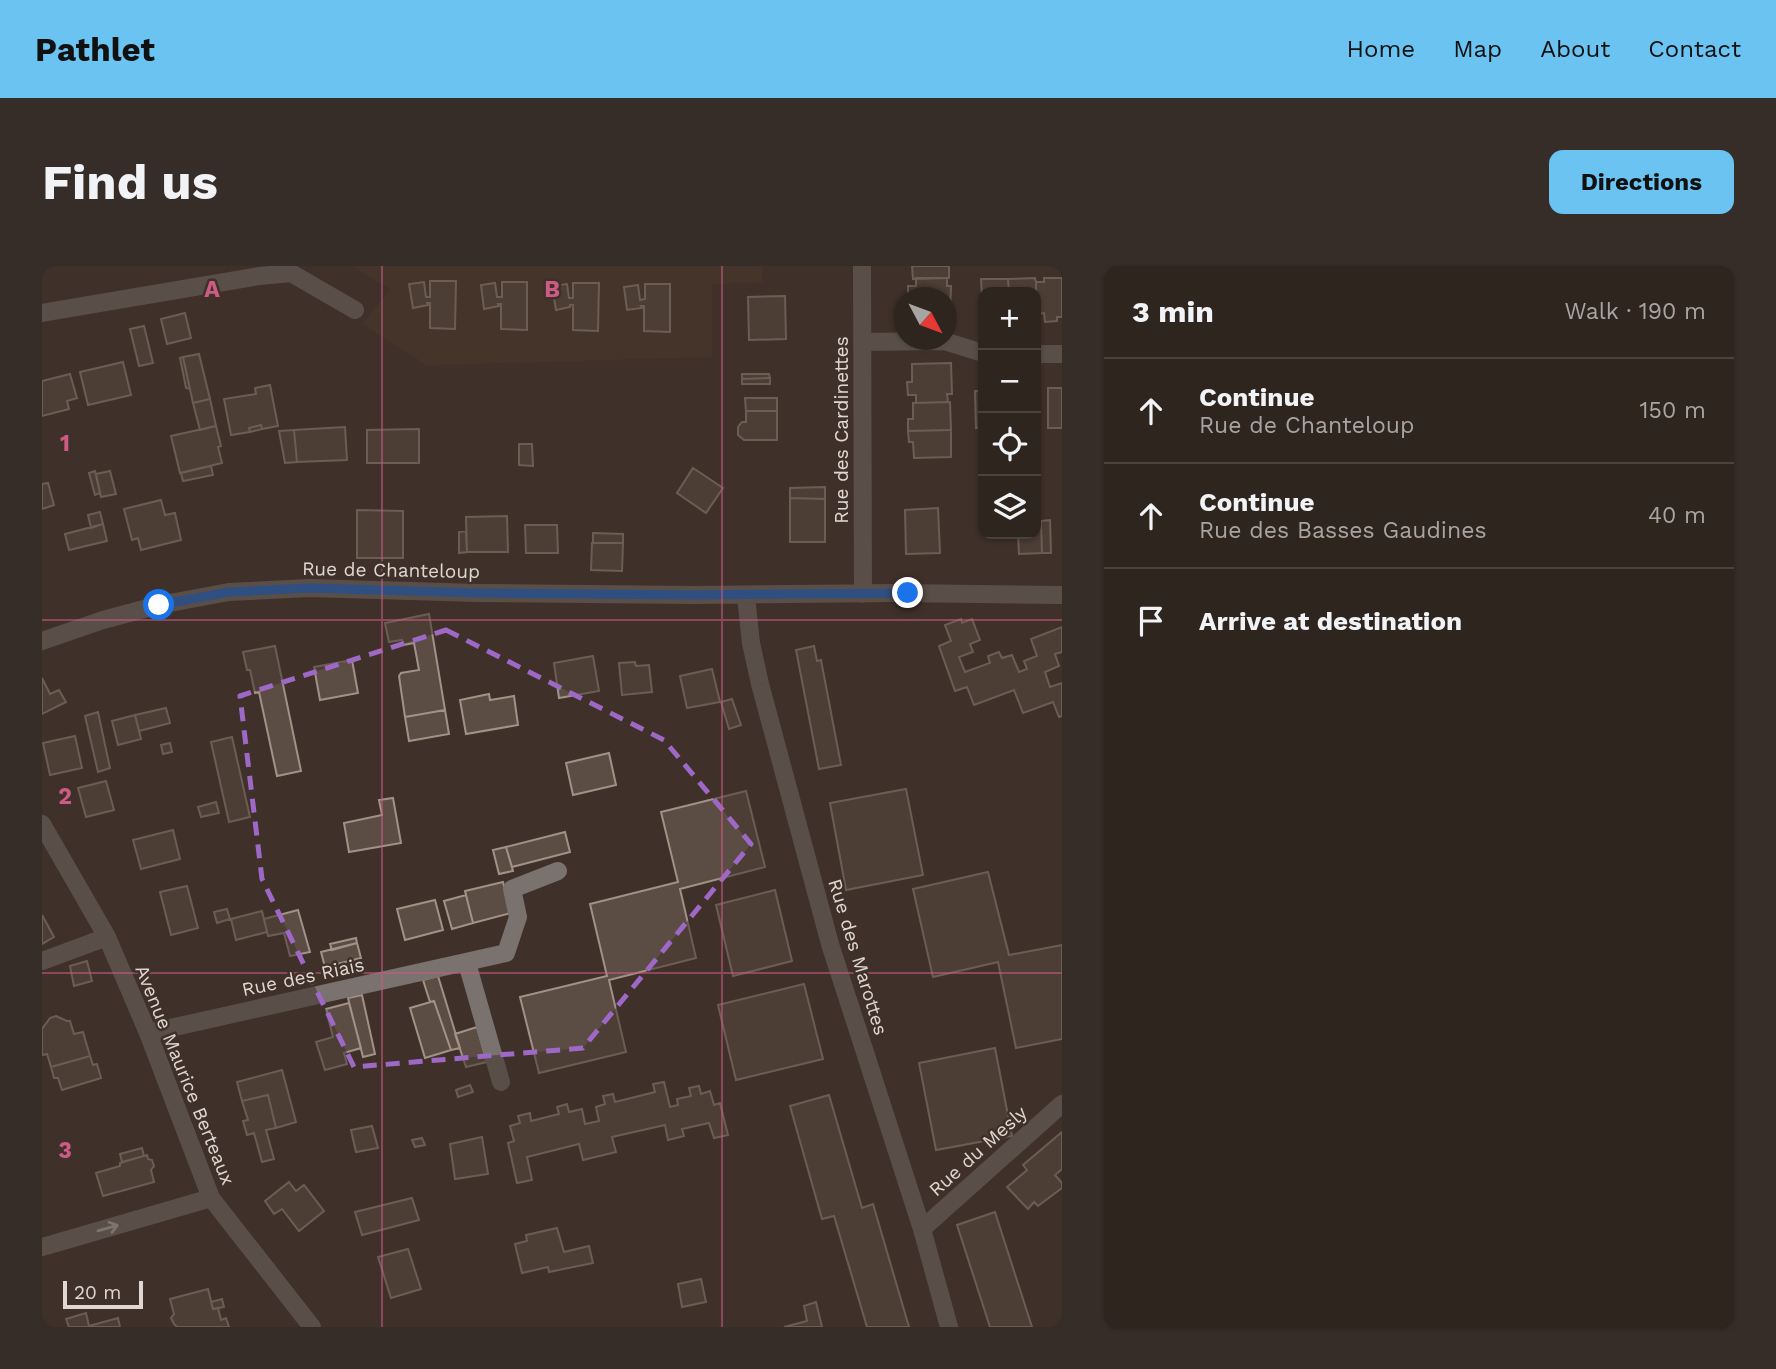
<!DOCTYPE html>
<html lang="en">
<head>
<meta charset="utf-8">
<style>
  body { margin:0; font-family:"Work Sans",sans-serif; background:#372d28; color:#f1f3f6 }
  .controls { position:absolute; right:21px; top:21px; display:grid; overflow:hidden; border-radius:14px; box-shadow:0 2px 5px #0004 }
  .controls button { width:63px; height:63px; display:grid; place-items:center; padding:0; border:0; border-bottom:2px solid #4a423d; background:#2f251f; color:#f1f3f6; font:35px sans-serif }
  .compass { position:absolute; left:852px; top:21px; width:63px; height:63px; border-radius:50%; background:#2f251f; box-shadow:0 2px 5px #0004; rotate:131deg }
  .scale { position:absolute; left:21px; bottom:18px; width:80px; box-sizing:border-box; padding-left:7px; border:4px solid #e0d7d2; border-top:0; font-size:19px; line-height:24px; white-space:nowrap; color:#e0d7d2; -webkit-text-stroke:5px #3f3129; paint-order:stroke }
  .stop { position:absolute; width:21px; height:21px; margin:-16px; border:5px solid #1a73e8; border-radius:50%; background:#fff }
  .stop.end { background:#1a73e8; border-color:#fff; box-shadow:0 2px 7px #0008 }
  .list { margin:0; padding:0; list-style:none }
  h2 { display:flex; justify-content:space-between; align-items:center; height:91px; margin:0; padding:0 28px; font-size:30px }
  h2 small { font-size:23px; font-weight:400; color:#a7a5a4 }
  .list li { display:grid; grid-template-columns:46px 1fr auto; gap:21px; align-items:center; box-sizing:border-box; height:105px; padding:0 28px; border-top:2px solid #4a423d }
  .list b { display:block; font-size:26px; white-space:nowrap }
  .list p { margin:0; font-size:23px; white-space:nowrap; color:#a7a5a4 }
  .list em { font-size:23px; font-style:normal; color:#a7a5a4 }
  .icon { flex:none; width:38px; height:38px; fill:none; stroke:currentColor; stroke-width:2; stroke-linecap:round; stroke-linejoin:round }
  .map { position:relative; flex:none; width:1020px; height:1061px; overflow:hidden; border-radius:14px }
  header { display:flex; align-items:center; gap:42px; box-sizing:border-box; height:98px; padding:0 35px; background:#6ac3f1; color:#111 }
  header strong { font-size:33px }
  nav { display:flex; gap:38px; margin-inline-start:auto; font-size:24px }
  .intro { display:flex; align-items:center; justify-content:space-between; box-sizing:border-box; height:168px; padding:0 42px }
  h1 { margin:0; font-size:49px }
  .button { padding:18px 32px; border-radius:14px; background:#6ac3f1; color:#111; font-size:24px; font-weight:700 }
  main { display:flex; gap:42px; padding:0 42px }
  aside { flex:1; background:#2f251f; border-radius:14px; box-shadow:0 2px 5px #0004 }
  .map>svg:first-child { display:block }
  .built { fill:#4c392c }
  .building { fill:#5c4d44; stroke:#a19187; stroke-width:2 }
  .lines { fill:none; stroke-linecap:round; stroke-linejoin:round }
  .minor { stroke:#79726e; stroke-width:18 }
  .oneway { stroke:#cbc3be }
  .route { stroke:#1a73e8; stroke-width:9 }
  .marked { fill:none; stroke:#9e68c6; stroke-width:5; stroke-dasharray:14 9; stroke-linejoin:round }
  .grid { fill:none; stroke:#cc5b85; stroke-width:2; stroke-opacity:0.55 }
  .labels { text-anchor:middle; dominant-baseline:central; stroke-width:5; stroke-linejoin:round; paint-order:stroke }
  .street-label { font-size:19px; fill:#e0d7d2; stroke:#3f3129 }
  .grid-label { font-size:23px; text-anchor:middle; font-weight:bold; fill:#cc5b85; stroke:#3f3129; stroke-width:5; stroke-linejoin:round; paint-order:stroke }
</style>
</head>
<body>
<header>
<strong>Pathlet</strong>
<nav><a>Home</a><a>Map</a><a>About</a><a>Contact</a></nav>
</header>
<div class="intro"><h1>Find us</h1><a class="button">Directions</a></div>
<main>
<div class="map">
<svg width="1020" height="1061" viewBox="0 0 1020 1061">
  <rect width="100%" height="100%" fill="#3f3129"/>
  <path class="built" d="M 309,0 L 720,0 L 720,16 L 670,18 L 670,91 L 385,99 L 320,58 L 349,23 Z"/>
  <path class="building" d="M 870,0 L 907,0 L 907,12 L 871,13 Z
    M 874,12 L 905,12 L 905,20 L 909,20 L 908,51 L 904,51 L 904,32 L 866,32 L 866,20 L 874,20 Z
    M 993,12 L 994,16 L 994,50 L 994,26 L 967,26 L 966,13 Z
    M 1002,12 L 1020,12 L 1020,51 L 1015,51 L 1015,55 L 1003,56 L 1002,47 L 994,48 L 994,16 L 1002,16 Z
    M 939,13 L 966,13 L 967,26 L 941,26 L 941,50 Z
    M 388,15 L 414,15 L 413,63 L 388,62 L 388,37 L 385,37 L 386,39 L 371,42 L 367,18 L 382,16 L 384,31 L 388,31 Z
    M 460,16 L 485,16 L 485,64 L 459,63 L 459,38 L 456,38 L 457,40 L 442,43 L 439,19 L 453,17 L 455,31 L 460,31 Z
    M 531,17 L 557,17 L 556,65 L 531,64 L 531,39 L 528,39 L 528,41 L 514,44 L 510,20 L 525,18 L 527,32 L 531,32 Z
    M 603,18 L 628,18 L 628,66 L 602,65 L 602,40 L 599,40 L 600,42 L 585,44 L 582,21 L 596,19 L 598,34 L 603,33 Z
    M 743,30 L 744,73 L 707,74 L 706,31 Z
    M 143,47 L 149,72 L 125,78 L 119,53 Z
    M 102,60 L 111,97 L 97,100 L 88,63 Z
    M 157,88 L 168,133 L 151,137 L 141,91 Z
    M 141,91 L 148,123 L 144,122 L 138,92 Z
    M 81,96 L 89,129 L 46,139 L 38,106 Z
    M 909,97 L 910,128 L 905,128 L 906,136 L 874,137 L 874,129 L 866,129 L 865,116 L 870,116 L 870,98 Z
    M 28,108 L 35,132 L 25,135 L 27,143 L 0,150 L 0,115 Z
    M 700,108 L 727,108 L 728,112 L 700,113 Z
    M 728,112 L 728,118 L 700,118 L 700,113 Z
    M 228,119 L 236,160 L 220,163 L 219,159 L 207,162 L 208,166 L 189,169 L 182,133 L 214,128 L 213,122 Z
    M 1006,122 L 1020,122 L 1020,162 L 1006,162 Z
    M 933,125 L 941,125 L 941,161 L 934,162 Z
    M 703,132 L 735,132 L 735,145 L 704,145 Z
    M 168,133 L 174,160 L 158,164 L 151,137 Z
    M 908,136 L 909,164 L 866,165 L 866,153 L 871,153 L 871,137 Z
    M 704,145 L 735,145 L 735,174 L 702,174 L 696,169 L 696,161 L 700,156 L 704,156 Z
    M 219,159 L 220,163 L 208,166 L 207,162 Z
    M 174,160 L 179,180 L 176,181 L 180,197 L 138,207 L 129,170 Z
    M 303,161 L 305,194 L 255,196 L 252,164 Z
    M 377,163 L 377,197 L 325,197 L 325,164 Z
    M 252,164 L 255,196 L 243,197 L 237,165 Z
    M 909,164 L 909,191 L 872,192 L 871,176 L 867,176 L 866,165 Z
    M 477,178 L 490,178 L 491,200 L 477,199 Z
    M 169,200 L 171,209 L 141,215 L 139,207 Z
    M 651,202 L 681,222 L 664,247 L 635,227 Z
    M 53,205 L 58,227 L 53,229 L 47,207 Z
    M 68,205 L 74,228 L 59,231 L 54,208 Z
    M 6,217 L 12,239 L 0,243 L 0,218 Z
    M 783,221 L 783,233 L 748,232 L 748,222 Z
    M 748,232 L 783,233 L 783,276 L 748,276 Z
    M 119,234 L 123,249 L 133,247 L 139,274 L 99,284 L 96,272 L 90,274 L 82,243 Z
    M 896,242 L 898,287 L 864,288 L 863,244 Z
    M 315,244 L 361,245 L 361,292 L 315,292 Z
    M 58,246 L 61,258 L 49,262 L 46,249 Z
    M 465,250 L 466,286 L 425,286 L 424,251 Z
    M 1008,254 L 1009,287 L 1000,287 L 999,255 Z
    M 994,255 L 999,255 L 1000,287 L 977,288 L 976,268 L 994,268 Z
    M 61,258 L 65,275 L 27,284 L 23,268 Z
    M 483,259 L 515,259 L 516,287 L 484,287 Z
    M 424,265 L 425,286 L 417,287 L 417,266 Z
    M 551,267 L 581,268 L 581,277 L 551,277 Z
    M 550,277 L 581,277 L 580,305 L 549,304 Z
    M 387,348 L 403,444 L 363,451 L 357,410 L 359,407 L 377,404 L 372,377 L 361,379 L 360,374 L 347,376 L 343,357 Z
    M 919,353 L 920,357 L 930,353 L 938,374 L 928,378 L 931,386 L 917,391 L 923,406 L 948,397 L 946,390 L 957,386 L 960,392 L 970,389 L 977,406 L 985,403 L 982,395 L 995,390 L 989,373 L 1020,361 L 1020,386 L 1013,388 L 1017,400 L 1003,406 L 1008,421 L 1020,417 L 1020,450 L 1017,451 L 1011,436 L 981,447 L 972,424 L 932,439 L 925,421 L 913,425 L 897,380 L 909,375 L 903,359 Z
    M 233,380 L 259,505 L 235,510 L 217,426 L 213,427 L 208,404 L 205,404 L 201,386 Z
    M 772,380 L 775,395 L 779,394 L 799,499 L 777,503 L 754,384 Z
    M 551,390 L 557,425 L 517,432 L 512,397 Z
    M 310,394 L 316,427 L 278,434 L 272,401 Z
    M 593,396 L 594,400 L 607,399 L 610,426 L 580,429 L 577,397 Z
    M 670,403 L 678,436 L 645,442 L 638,410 Z
    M 0,412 L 8,428 L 17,424 L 24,436 L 0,448 Z
    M 447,428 L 448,434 L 472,430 L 476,459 L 424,468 L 418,434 Z
    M 690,433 L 699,459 L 687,463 L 679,436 Z
    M 124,442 L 128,457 L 97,465 L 93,449 Z
    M 403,444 L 407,468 L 367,475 L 363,451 Z
    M 56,446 L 68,502 L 56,506 L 43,450 Z
    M 93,449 L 99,473 L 76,479 L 70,455 Z
    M 33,470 L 40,502 L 8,509 L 1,477 Z
    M 190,471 L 208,551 L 187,556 L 169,476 Z
    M 128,477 L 130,486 L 121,488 L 119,479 Z
    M 567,487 L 574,519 L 531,529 L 524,497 Z
    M 64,515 L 72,544 L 44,551 L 36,522 Z
    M 864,523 L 881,609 L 804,624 L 788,537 Z
    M 704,525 L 723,601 L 638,623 L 654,692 L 567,714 L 584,786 L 497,807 L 478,731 L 565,710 L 548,638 L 636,616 L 619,546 Z
    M 351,532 L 359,577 L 307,586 L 302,557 L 340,549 L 337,534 Z
    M 174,536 L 177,547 L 159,551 L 156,541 Z
    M 131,564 L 138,593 L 99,603 L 91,574 Z
    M 523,566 L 528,586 L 470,601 L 464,581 Z
    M 464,581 L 471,605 L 457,608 L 451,584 Z
    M 946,606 L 967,689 L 1020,679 L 1020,773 L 974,782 L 956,696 L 891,711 L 871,623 Z
    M 461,616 L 469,647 L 431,657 L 423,625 Z
    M 145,620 L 156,662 L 129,669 L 118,626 Z
    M 733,624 L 750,695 L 691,710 L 674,639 Z
    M 424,629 L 431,657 L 410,663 L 402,635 Z
    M 393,634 L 401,664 L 363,674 L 355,643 Z
    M 185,643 L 188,653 L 175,657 L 172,646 Z
    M 256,644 L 268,686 L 248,690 L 242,667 L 226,670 L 222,653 Z
    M 220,645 L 225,666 L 194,674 L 189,653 Z
    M 0,649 L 12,671 L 0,678 Z
    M 314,672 L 315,677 L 290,684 L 288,678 Z
    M 315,677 L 319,692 L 283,701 L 279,686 Z
    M 45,695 L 50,715 L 32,720 L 28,700 Z
    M 396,710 L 418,782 L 409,784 L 392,735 L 388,736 L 381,714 Z
    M 762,718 L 781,793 L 694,814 L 676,739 Z
    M 320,729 L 333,788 L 321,791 L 306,732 Z
    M 392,735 L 409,784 L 383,792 L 368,742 Z
    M 307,737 L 319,782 L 302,787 L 305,798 L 283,804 L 274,776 L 291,771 L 284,743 Z
    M 14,750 L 25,755 L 28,755 L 32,768 L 41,766 L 48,790 L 9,801 L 5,788 L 1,789 L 0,786 L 0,763 L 8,752 Z
    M 435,761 L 445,796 L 424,801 L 413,768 Z
    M 953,782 L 970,870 L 894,884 L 877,797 Z
    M 48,790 L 51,799 L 55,798 L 59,812 L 20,824 L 16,812 L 12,812 L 9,801 Z
    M 240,804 L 254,856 L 234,862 L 226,829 L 200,835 L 195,816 Z
    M 622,816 L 628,841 L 636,839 L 635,833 L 649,830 L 647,822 L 657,820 L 659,828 L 668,825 L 672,839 L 678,837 L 686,869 L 672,872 L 667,857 L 640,863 L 642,870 L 626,874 L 623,859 L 570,871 L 574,886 L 541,894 L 537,878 L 485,891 L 490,914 L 475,917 L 466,877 L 472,875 L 468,860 L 478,857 L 476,850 L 488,847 L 489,855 L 517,848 L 515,841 L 525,838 L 527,846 L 540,843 L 543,858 L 557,855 L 554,841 L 563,838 L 561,830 L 571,828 L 573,836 L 613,826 L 611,818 Z
    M 428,819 L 431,826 L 416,831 L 414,824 Z
    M 226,829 L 234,862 L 224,864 L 232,893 L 220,896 L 212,867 L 205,869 L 201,855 L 206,854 L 200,835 Z
    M 787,829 L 820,942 L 831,938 L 867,1061 L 825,1061 L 792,950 L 780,953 L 748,840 Z
    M 330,860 L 336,882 L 314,886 L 309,864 Z
    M 1020,866 L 1020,903 L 1013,909 L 1020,917 L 1020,922 L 996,940 L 992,936 L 986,943 L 965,921 L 985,904 L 981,899 Z
    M 440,871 L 446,908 L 413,913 L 408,878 Z
    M 380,872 L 383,879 L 373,881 L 370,874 Z
    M 100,882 L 102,890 L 80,896 L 78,888 Z
    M 105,889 L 106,893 L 110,894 L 112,900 L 109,904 L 112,916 L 61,930 L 54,907 L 78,900 L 78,897 Z
    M 247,916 L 254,925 L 262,919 L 282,945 L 257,965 L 240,943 L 232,948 L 223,935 Z
    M 370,932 L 377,954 L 320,969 L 313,946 Z
    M 953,946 L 990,1061 L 948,1061 L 915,959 Z
    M 515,962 L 522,986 L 547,980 L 551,997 L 507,1006 L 506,1001 L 480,1007 L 473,978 L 485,975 L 484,969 Z
    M 366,983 L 379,1023 L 349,1032 L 336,991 Z
    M 659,1013 L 664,1036 L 640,1041 L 636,1018 Z
    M 166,1023 L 171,1043 L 176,1042 L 179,1054 L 184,1052 L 187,1061 L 135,1061 L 132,1058 L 129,1052 L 132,1048 L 128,1033 Z
    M 180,1033 L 182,1041 L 171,1043 L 169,1036 Z
    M 774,1036 L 780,1061 L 742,1061 L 765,1055 L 762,1040 Z
    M 44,1047 L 47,1060 L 76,1052 L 78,1061 L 27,1061 L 24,1053 Z"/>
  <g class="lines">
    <path class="minor" d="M 820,0 L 821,328
      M 0,47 L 217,10 L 249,7 L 313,44
      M 820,76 L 902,75 L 941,87
      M 994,88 L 1020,88
      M 704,330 L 709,377 L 718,418 L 788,678 L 880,963 L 907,1061
      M 0,375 L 61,354 L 117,339 L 187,326 L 267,322 L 436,327 L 652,329 L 855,327 L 1020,329
      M 0,558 L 65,671 L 106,767 L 169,932 L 270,1061
      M 0,695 L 65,671
      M 425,697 L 459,816
      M 106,767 L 464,687 L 476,651 L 470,623 L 516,605
      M 880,963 L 1020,838
      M 0,981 L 169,932"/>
  </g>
  <defs><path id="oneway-shaft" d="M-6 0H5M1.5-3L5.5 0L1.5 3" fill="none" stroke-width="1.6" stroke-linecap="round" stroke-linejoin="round" transform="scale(1.75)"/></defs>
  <use class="oneway" href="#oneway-shaft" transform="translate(66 962) rotate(-16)"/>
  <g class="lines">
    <path class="route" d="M 117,339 L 187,326 L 267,322 L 436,327 L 652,329 L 866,327"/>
  </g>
  <path d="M0 0H1020V1061H0ZM 404,364 L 622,474 L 709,578 L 541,782 L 312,801 L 220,613 L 198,430 Z" fill="#3f3129" fill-opacity=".55" fill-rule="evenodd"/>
  <path class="marked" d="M 404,364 L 622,474 L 709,578 L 541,782 L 312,801 L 220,613 L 198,430 Z"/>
  <path class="grid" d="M 340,0 L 340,1061M 680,0 L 680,1061M 0,354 L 1020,354M 0,707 L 1020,707"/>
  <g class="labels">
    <g class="street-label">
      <text transform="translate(799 164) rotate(-90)">Rue des Cardinettes</text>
      <text transform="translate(349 304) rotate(1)">Rue de Chanteloup</text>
      <text transform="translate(816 691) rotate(73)">Rue des Marottes</text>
      <text transform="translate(261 711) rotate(-12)">Rue des Riais</text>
      <text transform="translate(143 809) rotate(68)">Avenue Maurice Berteaux</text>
      <text transform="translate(936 885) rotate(-42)">Rue du Mesly</text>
    </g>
  </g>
  <g class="grid-label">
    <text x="170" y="31">A</text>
    <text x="510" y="31">B</text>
    <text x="23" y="185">1</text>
    <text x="23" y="538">2</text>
    <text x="23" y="892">3</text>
  </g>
</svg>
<div class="controls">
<button>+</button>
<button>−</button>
<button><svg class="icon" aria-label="locate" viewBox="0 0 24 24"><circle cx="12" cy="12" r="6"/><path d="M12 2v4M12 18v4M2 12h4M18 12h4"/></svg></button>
<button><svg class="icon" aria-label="layers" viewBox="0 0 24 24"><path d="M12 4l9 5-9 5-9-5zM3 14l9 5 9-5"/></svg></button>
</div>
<svg class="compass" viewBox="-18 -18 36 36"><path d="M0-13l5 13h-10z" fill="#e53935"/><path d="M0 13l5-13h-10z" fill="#a7a5a4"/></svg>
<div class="scale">20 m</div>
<div class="stop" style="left:117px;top:339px"></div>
<div class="stop end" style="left:866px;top:327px"></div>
</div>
<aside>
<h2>3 min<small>Walk · 190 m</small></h2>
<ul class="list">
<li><svg class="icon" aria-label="ahead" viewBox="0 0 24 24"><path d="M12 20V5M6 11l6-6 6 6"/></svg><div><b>Continue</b><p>Rue de Chanteloup</p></div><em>150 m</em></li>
<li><svg class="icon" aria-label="ahead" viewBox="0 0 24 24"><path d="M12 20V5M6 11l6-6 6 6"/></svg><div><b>Continue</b><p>Rue des Basses Gaudines</p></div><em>40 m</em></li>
<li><svg class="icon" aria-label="arrive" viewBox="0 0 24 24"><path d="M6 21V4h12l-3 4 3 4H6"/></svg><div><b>Arrive at destination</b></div></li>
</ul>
</aside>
</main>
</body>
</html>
